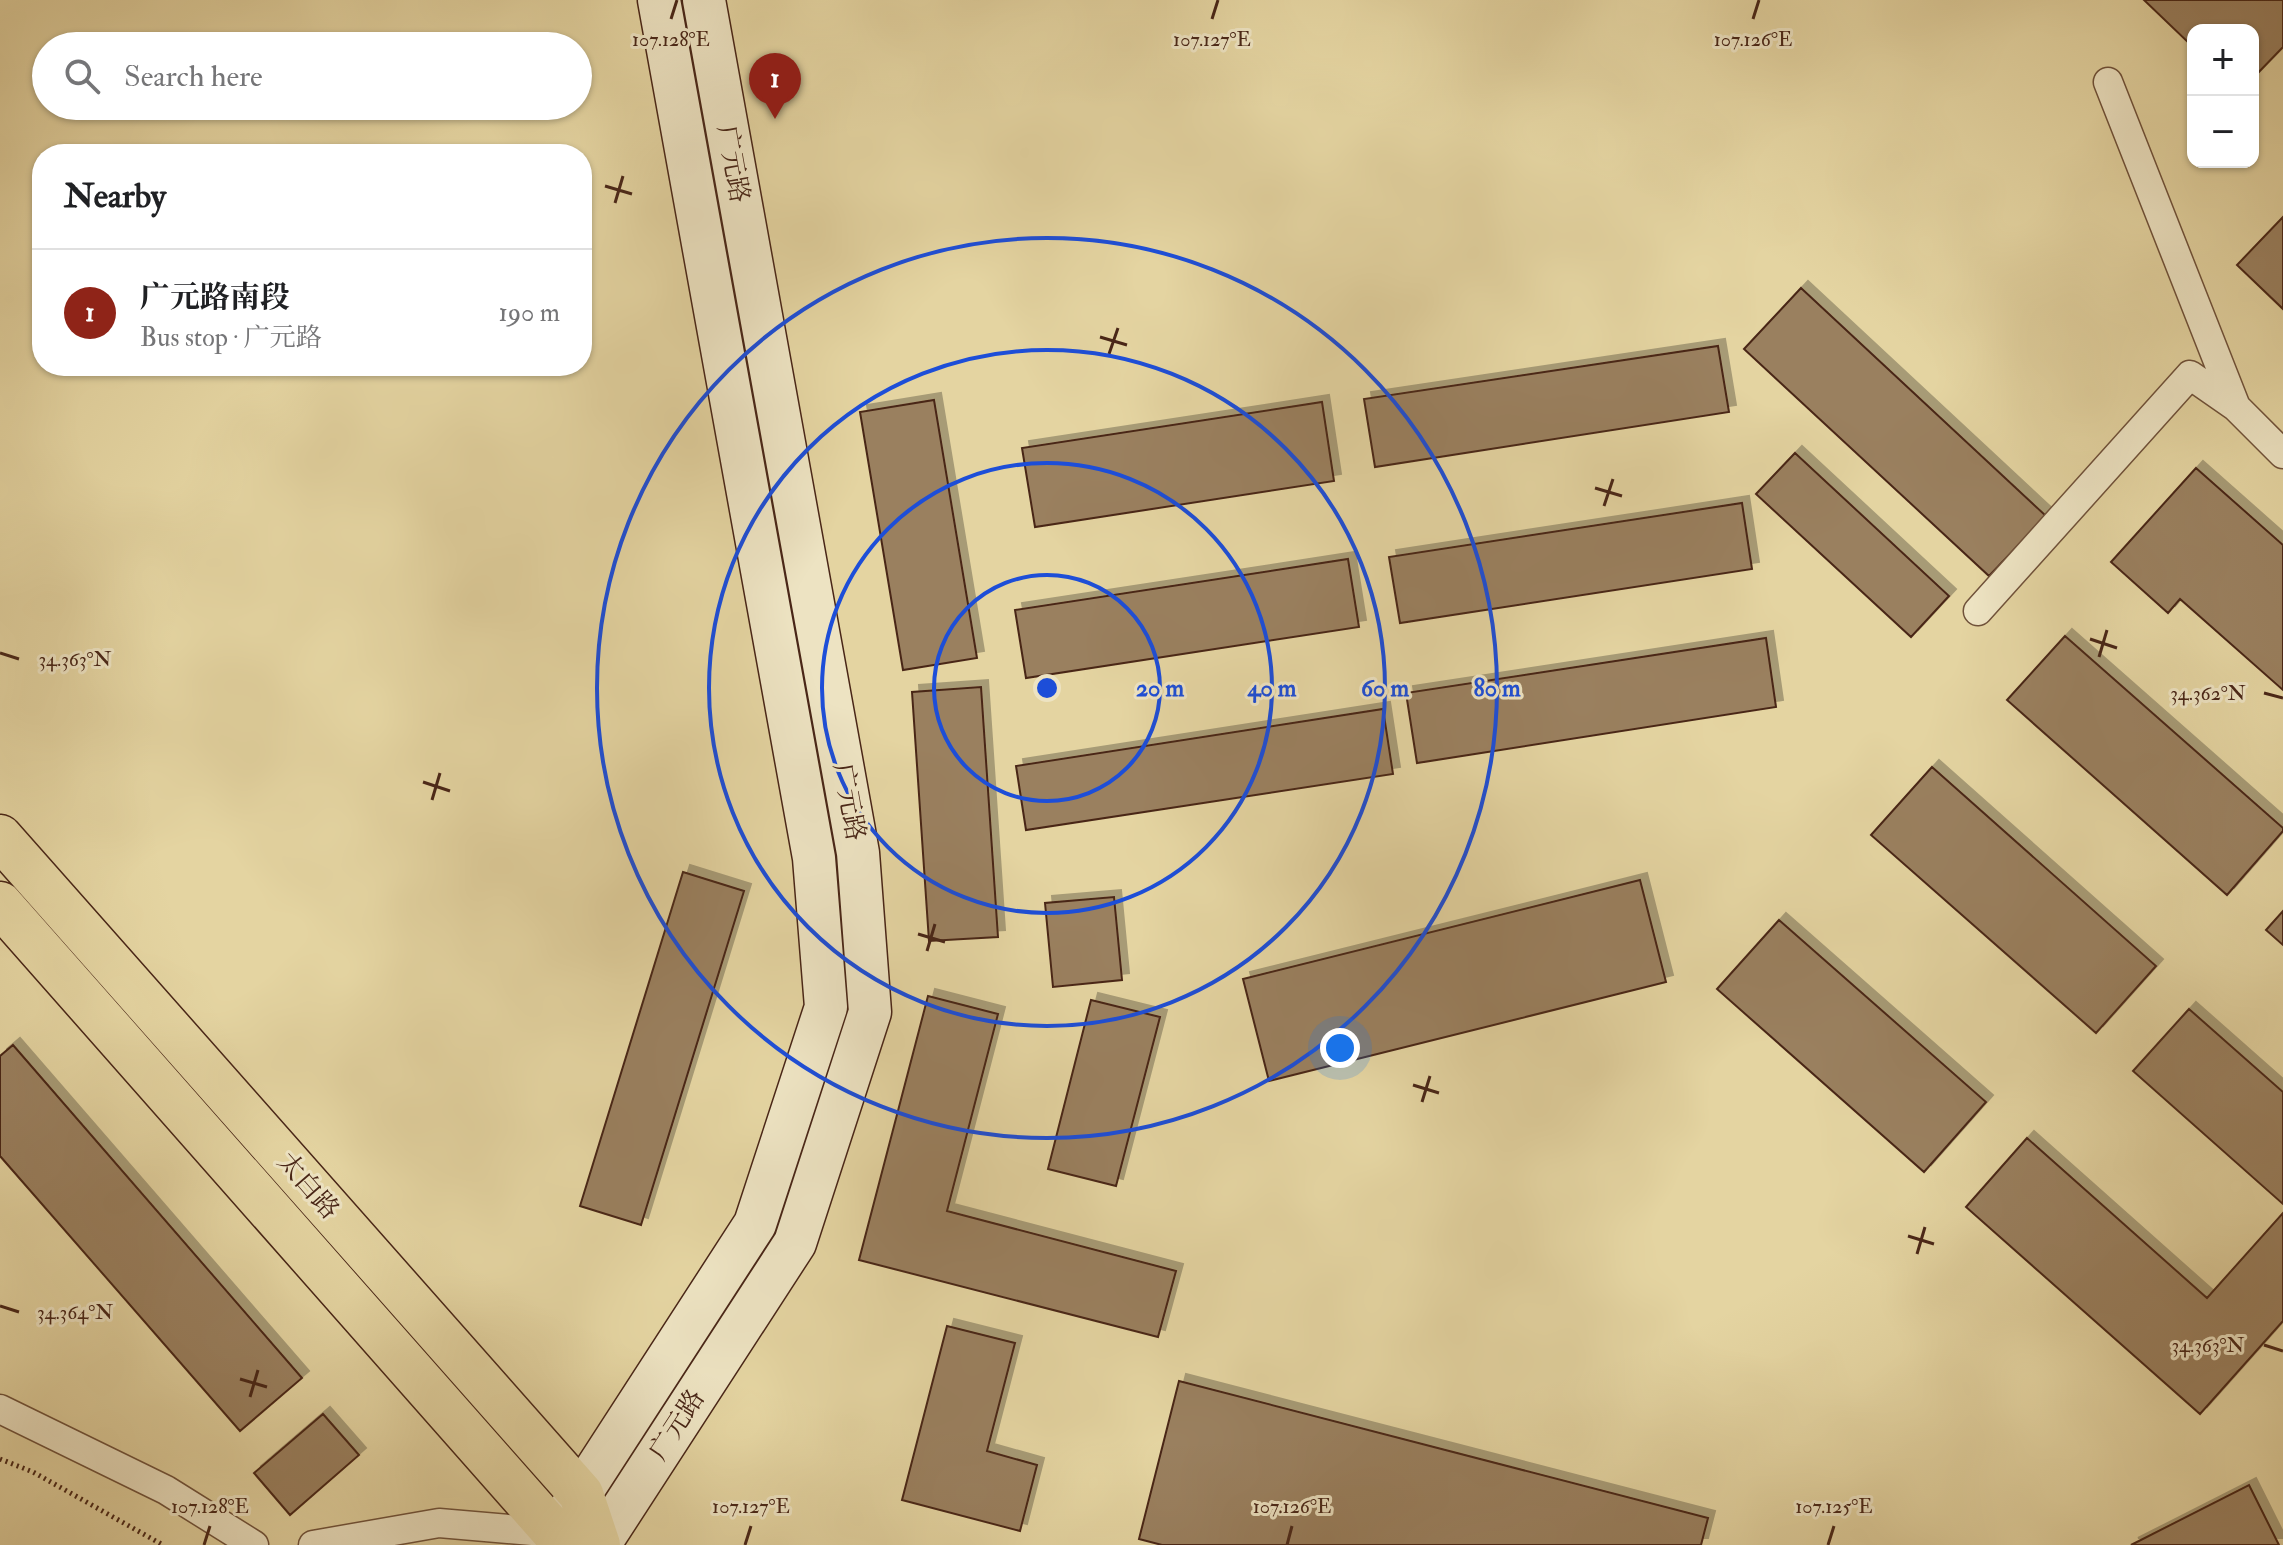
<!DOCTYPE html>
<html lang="en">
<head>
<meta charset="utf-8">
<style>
  body { margin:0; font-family:"IM FELL Double Pica","Noto Serif SC",serif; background:#f2f2f2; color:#202124 }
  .controls { position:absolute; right:24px; top:24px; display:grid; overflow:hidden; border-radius:16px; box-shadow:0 2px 6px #0004 }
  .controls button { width:72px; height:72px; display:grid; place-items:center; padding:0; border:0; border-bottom:2px solid #e0e0e0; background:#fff; color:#202124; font:40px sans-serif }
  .you { position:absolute; left:1340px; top:1048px; width:28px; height:28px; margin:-20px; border:6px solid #fff; border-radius:50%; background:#1a73e8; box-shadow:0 0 0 12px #1a73e833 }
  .badge { display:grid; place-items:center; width:52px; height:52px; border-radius:50%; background:#8f2418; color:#fff; font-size:26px; font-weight:700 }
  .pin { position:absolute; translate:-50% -66px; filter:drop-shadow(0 2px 4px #0008) }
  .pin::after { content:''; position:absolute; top:42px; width:28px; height:24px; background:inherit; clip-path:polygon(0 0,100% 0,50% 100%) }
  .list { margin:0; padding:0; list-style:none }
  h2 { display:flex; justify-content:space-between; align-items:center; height:104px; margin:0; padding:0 32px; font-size:34px }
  h2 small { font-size:26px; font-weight:400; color:#757577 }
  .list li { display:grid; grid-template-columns:52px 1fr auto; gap:24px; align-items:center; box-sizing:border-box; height:128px; padding:0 32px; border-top:2px solid #e0e0e0 }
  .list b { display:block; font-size:30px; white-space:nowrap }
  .list p { margin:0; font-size:26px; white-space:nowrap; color:#757577 }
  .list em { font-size:26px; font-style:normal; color:#757577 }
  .icon { flex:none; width:44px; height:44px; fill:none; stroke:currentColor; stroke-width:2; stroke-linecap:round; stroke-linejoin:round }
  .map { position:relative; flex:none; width:2283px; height:1545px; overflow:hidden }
  .search { position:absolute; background:#fff; box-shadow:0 2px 6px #0004; left:32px; top:32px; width:560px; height:88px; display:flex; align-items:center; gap:20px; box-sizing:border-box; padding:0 28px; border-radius:44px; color:#757577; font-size:30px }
  .panel { position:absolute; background:#fff; box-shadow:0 2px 6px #0004; left:32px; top:144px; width:560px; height:232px; border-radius:32px }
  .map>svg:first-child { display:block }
  .building { fill:#9a805f; stroke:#492617; stroke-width:2; filter:url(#shadow) }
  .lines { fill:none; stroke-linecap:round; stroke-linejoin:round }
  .minor-casing { stroke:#70523a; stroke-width:31 }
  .secondary-casing { stroke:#492617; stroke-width:45 }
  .trunk-casing { stroke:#492617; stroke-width:47 }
  .path { stroke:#492617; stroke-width:5; stroke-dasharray:2 4; stroke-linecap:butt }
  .minor { stroke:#ede3c2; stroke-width:28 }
  .secondary { stroke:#ede3c2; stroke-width:42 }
  .trunk { stroke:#e4d4a1; stroke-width:44 }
  .ticks { fill:none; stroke:#492617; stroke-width:3 }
  .ring { fill:none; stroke:#1d4ed8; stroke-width:4 }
  .labels { text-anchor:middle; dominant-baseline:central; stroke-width:6; stroke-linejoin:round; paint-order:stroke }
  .street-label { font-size:26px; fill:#492617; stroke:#ede3c2 }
  .ticks-label { font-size:20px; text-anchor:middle; fill:#492617; stroke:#ede3c2; stroke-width:6; stroke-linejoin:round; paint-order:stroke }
  .centre { fill:#1d4ed8; stroke:#ede3c2; stroke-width:4 }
  .ring-label { font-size:24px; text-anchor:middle; font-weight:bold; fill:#1d4ed8; stroke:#ede3c2; stroke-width:6; stroke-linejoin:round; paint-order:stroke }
</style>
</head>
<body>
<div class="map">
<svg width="2283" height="1545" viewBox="0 0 2283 1545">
  <defs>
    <filter id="shadow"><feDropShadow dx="7" dy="-7" stdDeviation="0" flood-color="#0004"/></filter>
  </defs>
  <rect width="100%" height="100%" fill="#e4d4a1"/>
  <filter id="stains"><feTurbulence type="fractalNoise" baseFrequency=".0025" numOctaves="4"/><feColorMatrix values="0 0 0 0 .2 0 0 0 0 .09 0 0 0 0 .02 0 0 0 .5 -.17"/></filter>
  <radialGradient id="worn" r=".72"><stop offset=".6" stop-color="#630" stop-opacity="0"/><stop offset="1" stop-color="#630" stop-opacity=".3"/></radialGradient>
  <path class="building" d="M 2144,0 L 2283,0 L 2283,47 L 2253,78 L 2253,30 L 2193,30 L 2193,47 Z
    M 2283,217 L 2283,309 L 2237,265 Z
    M 1801,288 L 2046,516 L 1989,576 L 1744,349 Z
    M 1718,346 L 1729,412 L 1375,467 L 1364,399 Z
    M 934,400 L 977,658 L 903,670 L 860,412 Z
    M 1322,402 L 1334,481 L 1035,527 L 1022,448 Z
    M 1795,453 L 1949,596 L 1911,637 L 1756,494 Z
    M 2196,468 L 2283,545 L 2283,690 L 2180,599 L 2168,613 L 2111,562 Z
    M 1742,503 L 1752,569 L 1400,623 L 1389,557 Z
    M 1348,559 L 1359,627 L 1026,678 L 1015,610 Z
    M 2065,636 L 2283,828 L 2283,831 L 2227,895 L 2007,700 Z
    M 1766,638 L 1776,707 L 1417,763 L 1406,693 Z
    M 981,687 L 998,937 L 929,941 L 912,692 Z
    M 1383,709 L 1393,774 L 1026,830 L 1016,766 Z
    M 1932,767 L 2156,966 L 2096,1033 L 1871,835 Z
    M 683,872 L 744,891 L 641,1225 L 580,1206 Z
    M 1640,880 L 1666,982 L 1269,1081 L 1243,979 Z
    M 1114,897 L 1122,980 L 1053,987 L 1045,903 Z
    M 2283,911 L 2283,945 L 2266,930 Z
    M 1779,920 L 1986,1102 L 1924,1172 L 1717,989 Z
    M 928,996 L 998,1014 L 947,1211 L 1176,1271 L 1158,1337 L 859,1260 Z
    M 1091,1000 L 1160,1017 L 1116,1186 L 1048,1169 Z
    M 2189,1009 L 2283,1092 L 2283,1204 L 2133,1071 Z
    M 13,1045 L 302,1378 L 240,1431 L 0,1156 L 0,1056 Z
    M 2027,1138 L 2207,1298 L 2283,1213 L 2283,1321 L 2200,1414 L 1966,1207 Z
    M 947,1326 L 1015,1343 L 987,1451 L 1037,1465 L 1020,1531 L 902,1500 Z
    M 1179,1381 L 1708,1518 L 1701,1545 L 1162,1545 L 1139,1539 Z
    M 323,1414 L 359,1455 L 290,1515 L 254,1473 Z
    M 2249,1485 L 2279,1545 L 2131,1545 Z"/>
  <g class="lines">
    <defs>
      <path id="minor" d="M 2108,82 L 2236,407
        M 1978,611 L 2190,375 L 2236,407 L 2283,454
        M 0,1409 L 166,1490 L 254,1545
        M 313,1545 L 439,1523 L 555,1533"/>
      <path id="secondary" d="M 562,1522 L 755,1224 L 826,1007 L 814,858 L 659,0
        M 599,1545 L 795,1243 L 870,1012 L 858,853 L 704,0"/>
      <path id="trunk" d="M 0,837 L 581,1494 L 598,1545
        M 0,904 L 555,1533 L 595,1545"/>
    </defs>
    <use href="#minor" class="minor-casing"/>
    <use href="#secondary" class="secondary-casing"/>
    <use href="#trunk" class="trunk-casing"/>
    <path class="path" d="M 0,1459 L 33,1472 L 163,1545"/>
    <use href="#minor" class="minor"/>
    <use href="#secondary" class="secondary"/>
    <use href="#trunk" class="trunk"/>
  </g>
  <path class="ticks" d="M 671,19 L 677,0M 1212,19 L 1218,0M 1753,19 L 1759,0M 605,186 L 632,194M 615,203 L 623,176M 1100,337 L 1127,345M 1109,354 L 1118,328M 1595,488 L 1622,496M 1604,506 L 1613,479M 2090,639 L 2117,648M 0,653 L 19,659M 2099,657 L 2107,630M 2264,693 L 2283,698M 423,782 L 450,791M 432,800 L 440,773M 918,934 L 945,942M 927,951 L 935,924M 1413,1085 L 1439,1093M 1422,1102 L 1430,1076M 1908,1236 L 1934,1244M 1917,1254 L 1925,1227M 0,1306 L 19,1312M 2264,1345 L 2283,1351M 240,1379 L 267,1387M 250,1397 L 258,1370M 204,1545 L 210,1526M 745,1545 L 751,1526M 1287,1545 L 1292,1526M 1828,1545 L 1834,1526"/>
  <g class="ring">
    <circle cx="1047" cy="688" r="113"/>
    <circle cx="1047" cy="688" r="225"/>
    <circle cx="1047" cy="688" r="338"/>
    <circle cx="1047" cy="688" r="450"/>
  </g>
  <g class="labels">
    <g class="street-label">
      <text transform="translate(733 164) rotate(80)">广元路</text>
      <text transform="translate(849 802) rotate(80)">广元路</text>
      <text transform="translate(308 1186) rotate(49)">太白路</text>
      <text transform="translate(677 1425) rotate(-57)">广元路</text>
    </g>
  </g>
  <g class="ticks-label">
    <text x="671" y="46">107.128°E</text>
    <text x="1212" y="46">107.127°E</text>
    <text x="1753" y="46">107.126°E</text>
    <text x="75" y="666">34.363°N</text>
    <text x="2208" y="700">34.362°N</text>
    <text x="75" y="1319">34.364°N</text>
    <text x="2208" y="1352">34.363°N</text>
    <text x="210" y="1513">107.128°E</text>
    <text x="751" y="1513">107.127°E</text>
    <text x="1292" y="1513">107.126°E</text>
    <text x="1834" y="1513">107.125°E</text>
  </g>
  <circle cx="1047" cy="688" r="12" class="centre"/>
  <g class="ring-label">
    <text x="1160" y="696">20 m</text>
    <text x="1272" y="696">40 m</text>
    <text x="1385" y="696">60 m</text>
    <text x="1497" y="696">80 m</text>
  </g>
  <rect width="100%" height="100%" filter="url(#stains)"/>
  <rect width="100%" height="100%" fill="url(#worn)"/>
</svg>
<div class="controls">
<button>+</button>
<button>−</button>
</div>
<div class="you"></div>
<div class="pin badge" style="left:775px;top:119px">1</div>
<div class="search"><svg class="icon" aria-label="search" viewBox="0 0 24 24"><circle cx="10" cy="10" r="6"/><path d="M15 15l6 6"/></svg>Search here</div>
<section class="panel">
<h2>Nearby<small></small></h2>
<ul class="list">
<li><span class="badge">1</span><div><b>广元路南段</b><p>Bus stop · 广元路</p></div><em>190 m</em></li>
</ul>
</section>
</div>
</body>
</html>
